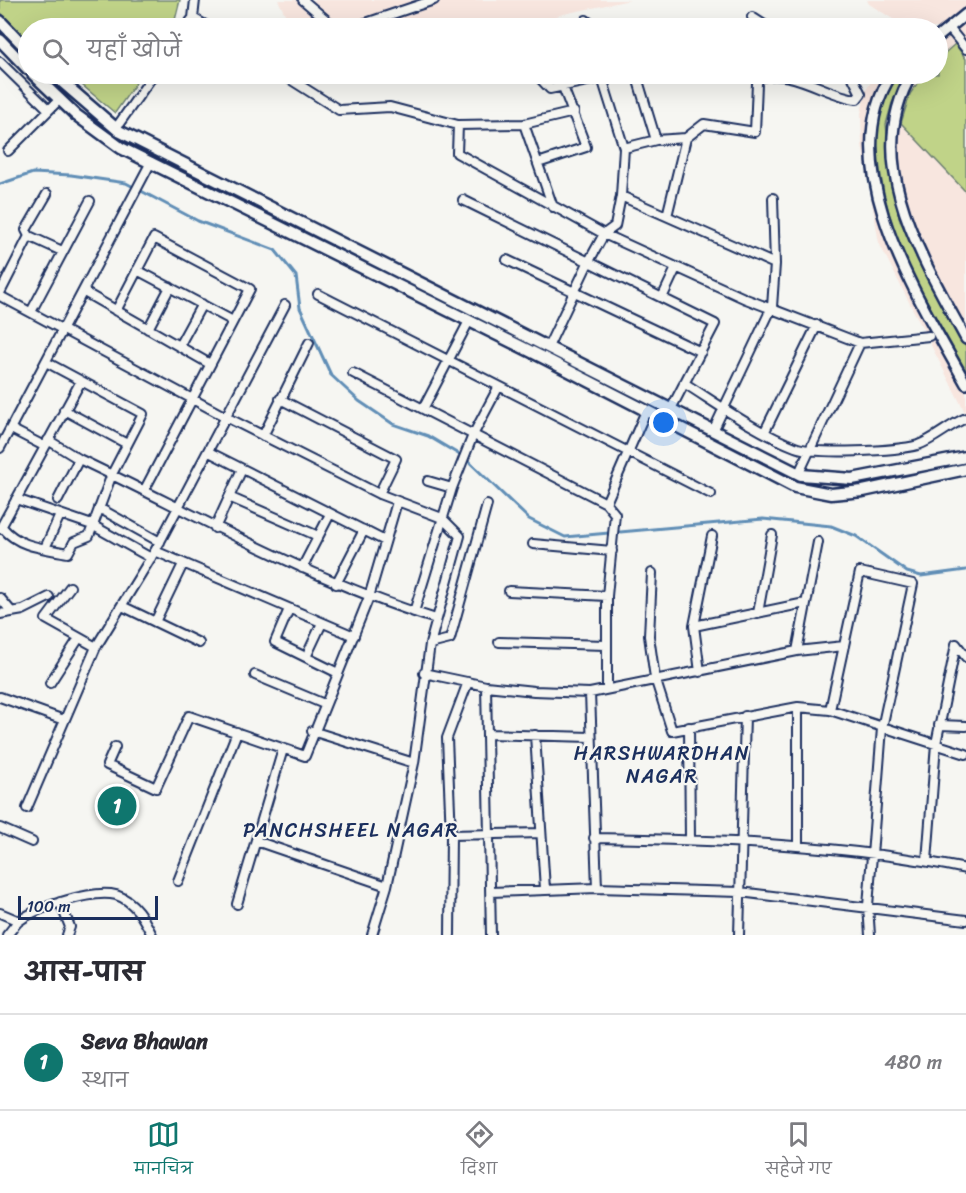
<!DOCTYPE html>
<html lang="hi">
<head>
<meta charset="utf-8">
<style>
  body { margin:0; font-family:Sriracha,"Playpen Sans Deva",sans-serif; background:#f2f2f3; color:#2b2b33 }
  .scale { position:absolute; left:18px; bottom:15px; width:140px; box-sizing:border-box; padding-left:6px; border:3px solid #1b2f5e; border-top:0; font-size:16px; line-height:21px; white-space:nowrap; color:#1b2f5e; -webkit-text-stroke:4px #f6f6f2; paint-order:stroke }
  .you { position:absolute; left:664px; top:423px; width:21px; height:21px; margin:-15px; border:4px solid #fff; border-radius:50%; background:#1a73e8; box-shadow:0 0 0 9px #1a73e833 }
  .badge { display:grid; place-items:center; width:39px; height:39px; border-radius:50%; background:#0f766e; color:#fff; font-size:20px; font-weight:700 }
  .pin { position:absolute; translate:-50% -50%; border:3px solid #fff; box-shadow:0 2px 6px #0006 }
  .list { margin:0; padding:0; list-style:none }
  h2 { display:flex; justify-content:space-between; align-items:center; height:78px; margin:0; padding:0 24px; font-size:26px }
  h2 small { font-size:20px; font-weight:400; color:#7c7c81 }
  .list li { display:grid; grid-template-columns:39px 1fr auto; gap:18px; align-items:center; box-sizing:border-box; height:96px; padding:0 24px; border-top:2px solid #e1e1e2 }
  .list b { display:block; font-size:22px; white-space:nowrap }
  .list p { margin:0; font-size:20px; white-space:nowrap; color:#7c7c81 }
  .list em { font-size:20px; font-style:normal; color:#7c7c81 }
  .icon { flex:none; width:33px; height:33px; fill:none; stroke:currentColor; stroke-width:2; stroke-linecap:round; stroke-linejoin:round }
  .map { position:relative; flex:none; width:966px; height:935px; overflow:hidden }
  .search { position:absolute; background:#fff; box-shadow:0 6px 24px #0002; left:18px; right:18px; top:18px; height:66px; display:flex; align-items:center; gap:15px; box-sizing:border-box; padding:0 21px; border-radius:33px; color:#7c7c81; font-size:22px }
  .sheet { height:174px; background:#fff }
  nav { display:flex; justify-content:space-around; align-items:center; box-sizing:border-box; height:84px; border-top:2px solid #e1e1e2; background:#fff; font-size:16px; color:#7c7c81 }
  nav a { display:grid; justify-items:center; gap:3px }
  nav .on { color:#0f766e }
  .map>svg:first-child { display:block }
  .built { fill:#f8e6df }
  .green { fill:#c0d388; stroke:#6e8173; stroke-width:1.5 }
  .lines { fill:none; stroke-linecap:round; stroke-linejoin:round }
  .stream { stroke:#618eb6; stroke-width:3 }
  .minor-casing { stroke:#1b2f5e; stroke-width:12 }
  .tertiary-casing { stroke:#1b2f5e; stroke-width:14 }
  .secondary-casing { stroke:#1b2f5e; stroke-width:15 }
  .minor { stroke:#f6f6f2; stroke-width:8 }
  .tertiary { stroke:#f6f6f2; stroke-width:9 }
  .secondary { stroke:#f6f6f2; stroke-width:10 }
  .labels { text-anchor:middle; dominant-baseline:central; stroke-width:4.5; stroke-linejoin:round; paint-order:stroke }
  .neighbourhood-label { font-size:20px; letter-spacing:1.5px; fill:#1b2f5e; stroke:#f6f6f2 }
</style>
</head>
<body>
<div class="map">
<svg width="966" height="935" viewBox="0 0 966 935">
  <rect width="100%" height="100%" fill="#f6f6f2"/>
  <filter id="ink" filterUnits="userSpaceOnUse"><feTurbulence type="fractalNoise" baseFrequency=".0167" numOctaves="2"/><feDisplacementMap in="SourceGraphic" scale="12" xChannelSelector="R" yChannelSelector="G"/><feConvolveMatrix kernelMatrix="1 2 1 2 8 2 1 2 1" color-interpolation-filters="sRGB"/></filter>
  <g filter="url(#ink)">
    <path class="built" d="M 278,0 L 630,0 L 559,15 L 535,28 L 292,28 Z
      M 867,0 L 966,0 L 966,414 L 879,243 L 862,145 L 861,113 L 866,90 L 876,74 L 938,74 L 938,28 L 901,28 L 896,21 L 869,4 Z"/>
    <path class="green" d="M 0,0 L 180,0 L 173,28 L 28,28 L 28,40 L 0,12 Z
      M 955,44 L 966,59 L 966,192 L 901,123 L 910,94 L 924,74 L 938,74 L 938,59 Z
      M 69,74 L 142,74 L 115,113 Z
      M 899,74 L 908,74 L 892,103 L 886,124 L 893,191 L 900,221 L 966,346 L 966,371 C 929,304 890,247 880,170 C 878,152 875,132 878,115 C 881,100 891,86 899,74 Z"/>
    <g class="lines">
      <path class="stream" d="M 0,184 L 33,173 L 71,175 L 126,183 L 198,221 L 275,250 L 296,276 L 300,308 L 331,375 L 359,401 L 393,424 L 428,436 L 465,458 L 529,519 L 565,537 L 763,519 L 831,526 L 856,536 L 907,572 L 921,576 L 966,570"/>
      <defs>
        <path id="minor" d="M 303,0 L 330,23 L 348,28
          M 752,17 L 769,28
          M 193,18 L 210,28
          M 586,20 L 596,28
          M 185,28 L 193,18 L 195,0
          M 351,28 L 434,0
          M 855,28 L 860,25
          M 949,28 L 966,49
          M 0,62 L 48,109
          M 282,74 L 339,110 L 390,107 L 458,125 L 524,124 L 574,112
          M 536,74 L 550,89 L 602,78 L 624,148 L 621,196 L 615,226 L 604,234 L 588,263 L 548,347
          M 636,74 L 656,140
          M 524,124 L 553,207
          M 458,125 L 457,153 L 604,234 L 746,299 L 860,343 L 929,336
          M 116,128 L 154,74
          M 624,148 L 656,140 L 686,138 L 704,124 L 755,132 L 757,83 L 759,78 C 790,66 827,96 857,99 L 861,94 L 851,74
          M 8,151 L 60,99
          M 538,163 L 586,147 L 563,87
          M 47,194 L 26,230 L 29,236 L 62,251
          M 621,196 L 775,264 L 772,307 L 713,431
          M 773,198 L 775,264
          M 463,200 L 715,324 L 671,409
          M 667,216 L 686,138
          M 507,260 L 701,352
          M 137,270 L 233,321
          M 84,292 L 210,364
          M 0,293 L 29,236
          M 318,294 L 711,494
          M 0,296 L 226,417 L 379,494 L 442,518 L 460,536 L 430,644 L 414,763 L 387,886 L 372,935
          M 662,298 L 676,268
          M 116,311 L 154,238 L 250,289 L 144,491
          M 31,312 L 90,201
          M 148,329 L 170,287
          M 179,346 L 202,304
          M 353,373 L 606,503 L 615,514 L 607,596 L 607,688
          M 684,383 C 719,405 756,432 795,447 C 815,455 897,451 918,445 C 935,439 949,425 966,418
          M 280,399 L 396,459 L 379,494
          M 423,409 L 469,321
          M 64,410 L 127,444
          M 11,429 L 44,446
          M 765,431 L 817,325
          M 263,436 L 309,343
          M 48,440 L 79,459 C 197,515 310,580 436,619
          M 0,448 L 151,162
          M 209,452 L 385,541
          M 799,473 L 860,343
          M 428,481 L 452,488
          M 229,497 L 318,536
          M 16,499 L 92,525 L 151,558
          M 58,500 L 79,459
          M 606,503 L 646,411
          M 99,508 L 160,542
          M 3,528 C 20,548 44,548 68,553 L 74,542 L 89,536 L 112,474 L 143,414 L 46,362
          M 215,528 L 242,469
          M 0,529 L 81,381
          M 533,544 L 612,551
          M 45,548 L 60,515
          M 155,551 L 354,636
          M 302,568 L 330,514
          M 652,573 L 649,636 L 655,678 L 672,731 L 798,707 L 830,710 L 966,754
          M 336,584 L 364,530
          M 70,587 L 46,619 L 96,647
          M 509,591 L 607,596
          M 0,598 L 11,611
          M 122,606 L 199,643
          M 289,609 L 275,642 L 338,673
          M 414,612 L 452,488 L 473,435 L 499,386
          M 758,613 L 772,535
          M 0,614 L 23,610 L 49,597
          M 155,622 L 183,564
          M 694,626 L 805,603
          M 499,642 L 606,645
          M 430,644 L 450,639 L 487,505
          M 797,651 L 818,542
          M 306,657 L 322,623
          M 700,672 L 694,626 L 712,536
          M 424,673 L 486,686 L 534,691 L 590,693 L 797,651 L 844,646
          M 255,675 L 324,704
          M 50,683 L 79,638
          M 486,686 L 491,935
          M 590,693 L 597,888
          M 0,697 L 64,720
          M 830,710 L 860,572 L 913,584 L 882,728 L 868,906 L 870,935
          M 939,725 L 966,726
          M 689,727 L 690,839
          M 312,731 L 414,763
          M 487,734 L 591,737
          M 535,735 L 545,889
          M 115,747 L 107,765 L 156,788 L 189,716 L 305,756 L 369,597 L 397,502
          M 27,808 L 96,647 L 155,551 L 285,305
          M 0,828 L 32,842
          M 451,835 L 540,833
          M 594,838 C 719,840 844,844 966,869
          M 256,841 L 387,886
          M 798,845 L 798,707
          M 927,861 L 936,744 L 956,644 L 966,657
          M 178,881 L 237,732
          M 491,892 L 597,888 L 740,892 L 966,920
          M 60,902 L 70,927 L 67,935
          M 237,904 L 283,749
          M 0,913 L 19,921
          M 7,935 C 11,931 15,924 19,921 C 38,907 93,889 116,895 C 135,901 144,919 152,935
          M 450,935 L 451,835 L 447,738 L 468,682
          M 739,935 L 745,716"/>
        <path id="tertiary" d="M 938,37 L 966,14
          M 892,74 C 831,166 921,302 966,384
          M 912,74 C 860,161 924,261 966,339"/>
        <path id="secondary" d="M 0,21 L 28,50
          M 0,40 L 28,69
          M 33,74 L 76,115 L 121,148 L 544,358 L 795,487 L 831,494 L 863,491 L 966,469
          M 53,74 L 119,131 L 801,475 L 852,479 L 966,457"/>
      </defs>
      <use href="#minor" class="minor-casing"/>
      <use href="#tertiary" class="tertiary-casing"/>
      <use href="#secondary" class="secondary-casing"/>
      <use href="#minor" class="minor"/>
      <use href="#tertiary" class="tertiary"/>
      <use href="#secondary" class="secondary"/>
    </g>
  </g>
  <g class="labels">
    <g class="neighbourhood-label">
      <text x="662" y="753">HARSHWARDHAN<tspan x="662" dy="23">NAGAR</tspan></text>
      <text x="351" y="830">PANCHSHEEL NAGAR</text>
    </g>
  </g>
</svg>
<div class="scale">100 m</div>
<div class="you"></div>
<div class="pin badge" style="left:117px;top:806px">1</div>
<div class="search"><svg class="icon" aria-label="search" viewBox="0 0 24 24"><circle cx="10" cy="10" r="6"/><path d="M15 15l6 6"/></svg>यहाँ खोजें</div>
</div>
<section class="sheet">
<h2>आस-पास<small></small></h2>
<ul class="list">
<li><span class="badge">1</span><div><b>Seva Bhawan</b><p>स्थान</p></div><em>480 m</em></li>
</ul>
</section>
<nav>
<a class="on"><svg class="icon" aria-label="map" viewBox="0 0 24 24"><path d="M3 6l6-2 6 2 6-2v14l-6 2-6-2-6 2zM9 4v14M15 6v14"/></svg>मानचित्र</a>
<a><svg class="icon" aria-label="directions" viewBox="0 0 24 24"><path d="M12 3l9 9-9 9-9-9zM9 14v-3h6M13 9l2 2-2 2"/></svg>दिशा</a>
<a><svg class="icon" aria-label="saved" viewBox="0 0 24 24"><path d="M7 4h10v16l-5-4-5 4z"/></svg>सहेजे गए</a>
</nav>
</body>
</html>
